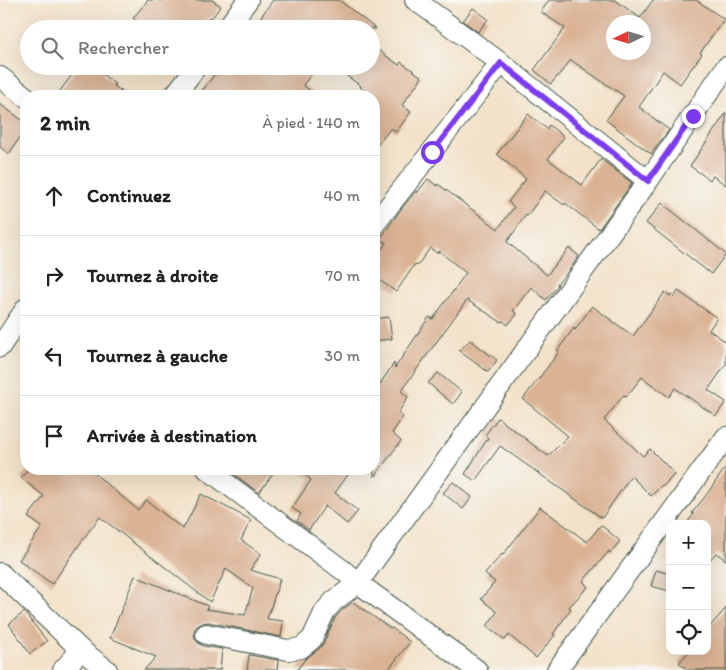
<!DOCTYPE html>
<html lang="fr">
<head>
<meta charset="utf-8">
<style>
  body { margin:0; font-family:Itim,sans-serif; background:#f2f2f2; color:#222 }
  .controls { position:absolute; right:15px; bottom:15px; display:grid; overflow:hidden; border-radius:10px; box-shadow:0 5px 20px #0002 }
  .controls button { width:45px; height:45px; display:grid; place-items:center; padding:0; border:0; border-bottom:1px solid #e0e0e0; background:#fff; color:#222; font:25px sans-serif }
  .compass { position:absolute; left:606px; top:15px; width:45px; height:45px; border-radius:50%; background:#fff; box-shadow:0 5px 20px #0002; rotate:266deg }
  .stop { position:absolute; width:15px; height:15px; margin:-11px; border:4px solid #7c3aed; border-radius:50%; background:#fff }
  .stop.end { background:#7c3aed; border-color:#fff; box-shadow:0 1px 5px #0008 }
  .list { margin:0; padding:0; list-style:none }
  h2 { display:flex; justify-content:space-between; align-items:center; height:65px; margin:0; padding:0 20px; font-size:21px }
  h2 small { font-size:16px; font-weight:400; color:#767676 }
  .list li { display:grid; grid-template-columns:32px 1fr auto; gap:15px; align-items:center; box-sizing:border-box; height:80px; padding:0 20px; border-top:1px solid #e0e0e0 }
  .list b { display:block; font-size:19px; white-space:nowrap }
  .list em { font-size:16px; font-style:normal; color:#767676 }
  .icon { flex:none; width:28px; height:28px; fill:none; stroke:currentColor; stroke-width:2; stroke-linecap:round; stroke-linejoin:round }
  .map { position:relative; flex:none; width:726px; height:670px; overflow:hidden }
  .search { position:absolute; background:#fff; box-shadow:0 5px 20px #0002; left:20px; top:20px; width:360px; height:55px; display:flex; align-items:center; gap:12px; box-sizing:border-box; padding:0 18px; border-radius:28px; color:#767676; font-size:19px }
  .panel { position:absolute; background:#fff; box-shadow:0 5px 20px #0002; left:20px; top:90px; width:360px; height:385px; border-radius:20px }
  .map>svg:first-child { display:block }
  .building { fill:#dab294; fill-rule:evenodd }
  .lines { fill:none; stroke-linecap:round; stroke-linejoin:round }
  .minor-casing { stroke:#3f564a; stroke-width:22 }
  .minor { stroke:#fff; stroke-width:20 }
  .route { stroke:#7c3aed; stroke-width:6 }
</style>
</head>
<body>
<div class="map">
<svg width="726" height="670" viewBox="0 0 726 670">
  <rect width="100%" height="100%" fill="#f6f6f2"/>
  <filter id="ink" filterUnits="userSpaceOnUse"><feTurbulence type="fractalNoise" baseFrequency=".02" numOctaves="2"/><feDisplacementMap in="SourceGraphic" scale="10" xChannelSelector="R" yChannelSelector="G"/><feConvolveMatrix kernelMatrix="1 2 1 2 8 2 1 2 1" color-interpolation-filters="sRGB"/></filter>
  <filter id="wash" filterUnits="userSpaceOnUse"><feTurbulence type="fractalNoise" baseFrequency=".0096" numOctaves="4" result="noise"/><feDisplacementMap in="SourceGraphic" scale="20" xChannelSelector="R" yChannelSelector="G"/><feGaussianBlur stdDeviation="1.12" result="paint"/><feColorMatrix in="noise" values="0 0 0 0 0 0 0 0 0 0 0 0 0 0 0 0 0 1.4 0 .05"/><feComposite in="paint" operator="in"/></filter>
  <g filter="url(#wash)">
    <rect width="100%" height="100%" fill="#f3e2c9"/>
    <g id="blocks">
      <path class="building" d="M 148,0 L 212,0 L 221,6 L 211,19 L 209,17 L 199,29 L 146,29 L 133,18 Z
        M 273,0 L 339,0 L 376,29 L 252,29 Z
        M 549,0 L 615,0 L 640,18 L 653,0 L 696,0 L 724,19 L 700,53 L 702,54 L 680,84 L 663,71 L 639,107 L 669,130 L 651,154 L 606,120 L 624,96 L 597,78 L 571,60 L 551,84 L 534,70 L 565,28 L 541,12 ZM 614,22 L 644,22 L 644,52 L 614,52 Z
        M 473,8 L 488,19 L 478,32 L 463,21 Z
        M 371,45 L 399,65 L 401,62 L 422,77 L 402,105 L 411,112 L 396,132 L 391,128 L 374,149 L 374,96 L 371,96 L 360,87 L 361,86 L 333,66 L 371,66 Z
        M 79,66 L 108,66 L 102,74 L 115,84 L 113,85 L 128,96 L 56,96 Z
        M 224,66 L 318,66 L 303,85 L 317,96 L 198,96 L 215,74 L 217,75 Z
        M 0,104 L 26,123 L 26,128 L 9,154 L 0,147 Z
        M 726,113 L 726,185 L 713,176 L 710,180 L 690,166 Z
        M 528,114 L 547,129 L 549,125 L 564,137 L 548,159 L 582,185 L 601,159 L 632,183 L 599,229 L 565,203 L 564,205 L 545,191 L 527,216 L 526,215 L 507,242 L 547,275 L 569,248 L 579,256 L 570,269 L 557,284 L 558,285 L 546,300 L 531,287 L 513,311 L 517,314 L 508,325 L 503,321 L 501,322 L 467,300 L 401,391 L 408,397 L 398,413 L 403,417 L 392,433 L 401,441 L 374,477 L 374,380 L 380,384 L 394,363 L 395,368 L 429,317 L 433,319 L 466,273 L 439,251 L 437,253 L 430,248 L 417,266 L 415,264 L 396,292 L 374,276 L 374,260 L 386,243 L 380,239 L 399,212 L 416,191 L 417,193 L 428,179 L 437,186 L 438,184 L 498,229 L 514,207 L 508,202 L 526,179 L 497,154 Z
        M 662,203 L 726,254 L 711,274 L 646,223 Z
        M 678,291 L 717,318 L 709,330 L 726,342 L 726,364 L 708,390 L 726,402 L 716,416 L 675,388 L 669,397 L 642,377 L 626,397 L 624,395 L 604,420 L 643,456 L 650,449 L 675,474 L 663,486 L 662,485 L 651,496 L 631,476 L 602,518 L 500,446 L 475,481 L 465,474 L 488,438 L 485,435 L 498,418 L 548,456 L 568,436 L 523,399 L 559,352 L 557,351 L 574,328 L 575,330 L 592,306 L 633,336 L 665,292 L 670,296 L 671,294 L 674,297 Z
        M 389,317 L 392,339 L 374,341 L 374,319 Z
        M 470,340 L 497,360 L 488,372 L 459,351 Z
        M 438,373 L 462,392 L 453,404 L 428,383 Z
        M 726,467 L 726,560 L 716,553 L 707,563 L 707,524 L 686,524 L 694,514 L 692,513 L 704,498 Z
        M 28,469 L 89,469 L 138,510 L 146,500 L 183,529 L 201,494 L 251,520 L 241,540 L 261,554 L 250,570 L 280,579 L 267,619 L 283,621 L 281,637 L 208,622 L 203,623 L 197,626 L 194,631 L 195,638 L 198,643 L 203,646 L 222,649 L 220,670 L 144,670 L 156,657 L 110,638 L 135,576 L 208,606 L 206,609 L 245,615 L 253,588 L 226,569 L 210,602 L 100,517 L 89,531 L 52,584 L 19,560 L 42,527 L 28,517 L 44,496 L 21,478 Z
        M 227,469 L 276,469 L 259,493 Z
        M 298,469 L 352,469 L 335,493 L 358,511 L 347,524 L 325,506 L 309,530 L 297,521 L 301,514 L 292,508 L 311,480 Z
        M 453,482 L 472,497 L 463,509 L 443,493 Z
        M 540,507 L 587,542 L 601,525 L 620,541 L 610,553 L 609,551 L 583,581 L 588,587 L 569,607 L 571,609 L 553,634 L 555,635 L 536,658 L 509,635 L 505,640 L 487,626 L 497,612 L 481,599 L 495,582 L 485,574 L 502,554 L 503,555 Z
        M 656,570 L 670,574 L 670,591 L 651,586 Z
        M 353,602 L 391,629 L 392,628 L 410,642 L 388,670 L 297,670 L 305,659 L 320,648 L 323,644 L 335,618 L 342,610 Z
        M 726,608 L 726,670 L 688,670 L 679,663 L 689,651 L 707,651 L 707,630 Z
        M 24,612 L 47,641 L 30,654 L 9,624 Z
        M 249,655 L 278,660 L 277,670 L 247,670 Z"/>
    </g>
  </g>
  <g filter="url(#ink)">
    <use href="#blocks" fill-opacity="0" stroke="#3f564a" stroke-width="1"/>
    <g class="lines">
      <defs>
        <path id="minor" d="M 415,0 L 501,63 L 648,181
          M 226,29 L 248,0
          M 0,77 L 26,97
          M 174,96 L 197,66
          M 374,225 L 501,63
          M 0,347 L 26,308
          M 207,469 L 344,571 L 358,583 L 477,670
          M 0,573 L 81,650 L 107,670
          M 206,634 L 288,650 L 301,648 L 312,639 L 325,611 L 334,601 L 358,583 L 648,181 L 726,67
          M 63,670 L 81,650
          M 557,670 L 726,437"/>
      </defs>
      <use href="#minor" class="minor-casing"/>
      <use href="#minor" class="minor"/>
    </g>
  </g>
  <g class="lines" filter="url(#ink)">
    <path class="route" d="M 432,152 L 501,63 L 648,181 L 693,116"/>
  </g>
</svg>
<div class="controls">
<button>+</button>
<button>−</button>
<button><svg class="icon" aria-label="locate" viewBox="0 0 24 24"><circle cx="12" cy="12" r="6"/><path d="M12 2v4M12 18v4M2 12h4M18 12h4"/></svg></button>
</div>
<svg class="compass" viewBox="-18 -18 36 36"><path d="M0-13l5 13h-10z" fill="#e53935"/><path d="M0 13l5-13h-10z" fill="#767676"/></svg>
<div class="stop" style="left:432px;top:152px"></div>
<div class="stop end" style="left:693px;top:116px"></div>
<div class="search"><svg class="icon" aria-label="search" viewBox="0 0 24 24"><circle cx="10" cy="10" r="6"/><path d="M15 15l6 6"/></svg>Rechercher</div>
<section class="panel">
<h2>2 min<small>À pied · 140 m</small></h2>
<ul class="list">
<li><svg class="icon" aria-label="ahead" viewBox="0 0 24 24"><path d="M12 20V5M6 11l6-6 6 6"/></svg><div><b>Continuez</b></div><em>40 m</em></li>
<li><svg class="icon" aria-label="right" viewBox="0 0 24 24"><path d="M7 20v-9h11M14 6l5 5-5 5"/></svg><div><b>Tournez à droite</b></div><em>70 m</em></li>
<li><svg class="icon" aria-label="left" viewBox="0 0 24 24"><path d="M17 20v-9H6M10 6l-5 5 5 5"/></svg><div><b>Tournez à gauche</b></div><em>30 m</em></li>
<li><svg class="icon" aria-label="arrive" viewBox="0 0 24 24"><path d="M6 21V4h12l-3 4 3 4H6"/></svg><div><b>Arrivée à destination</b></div></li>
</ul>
</section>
</div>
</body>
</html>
